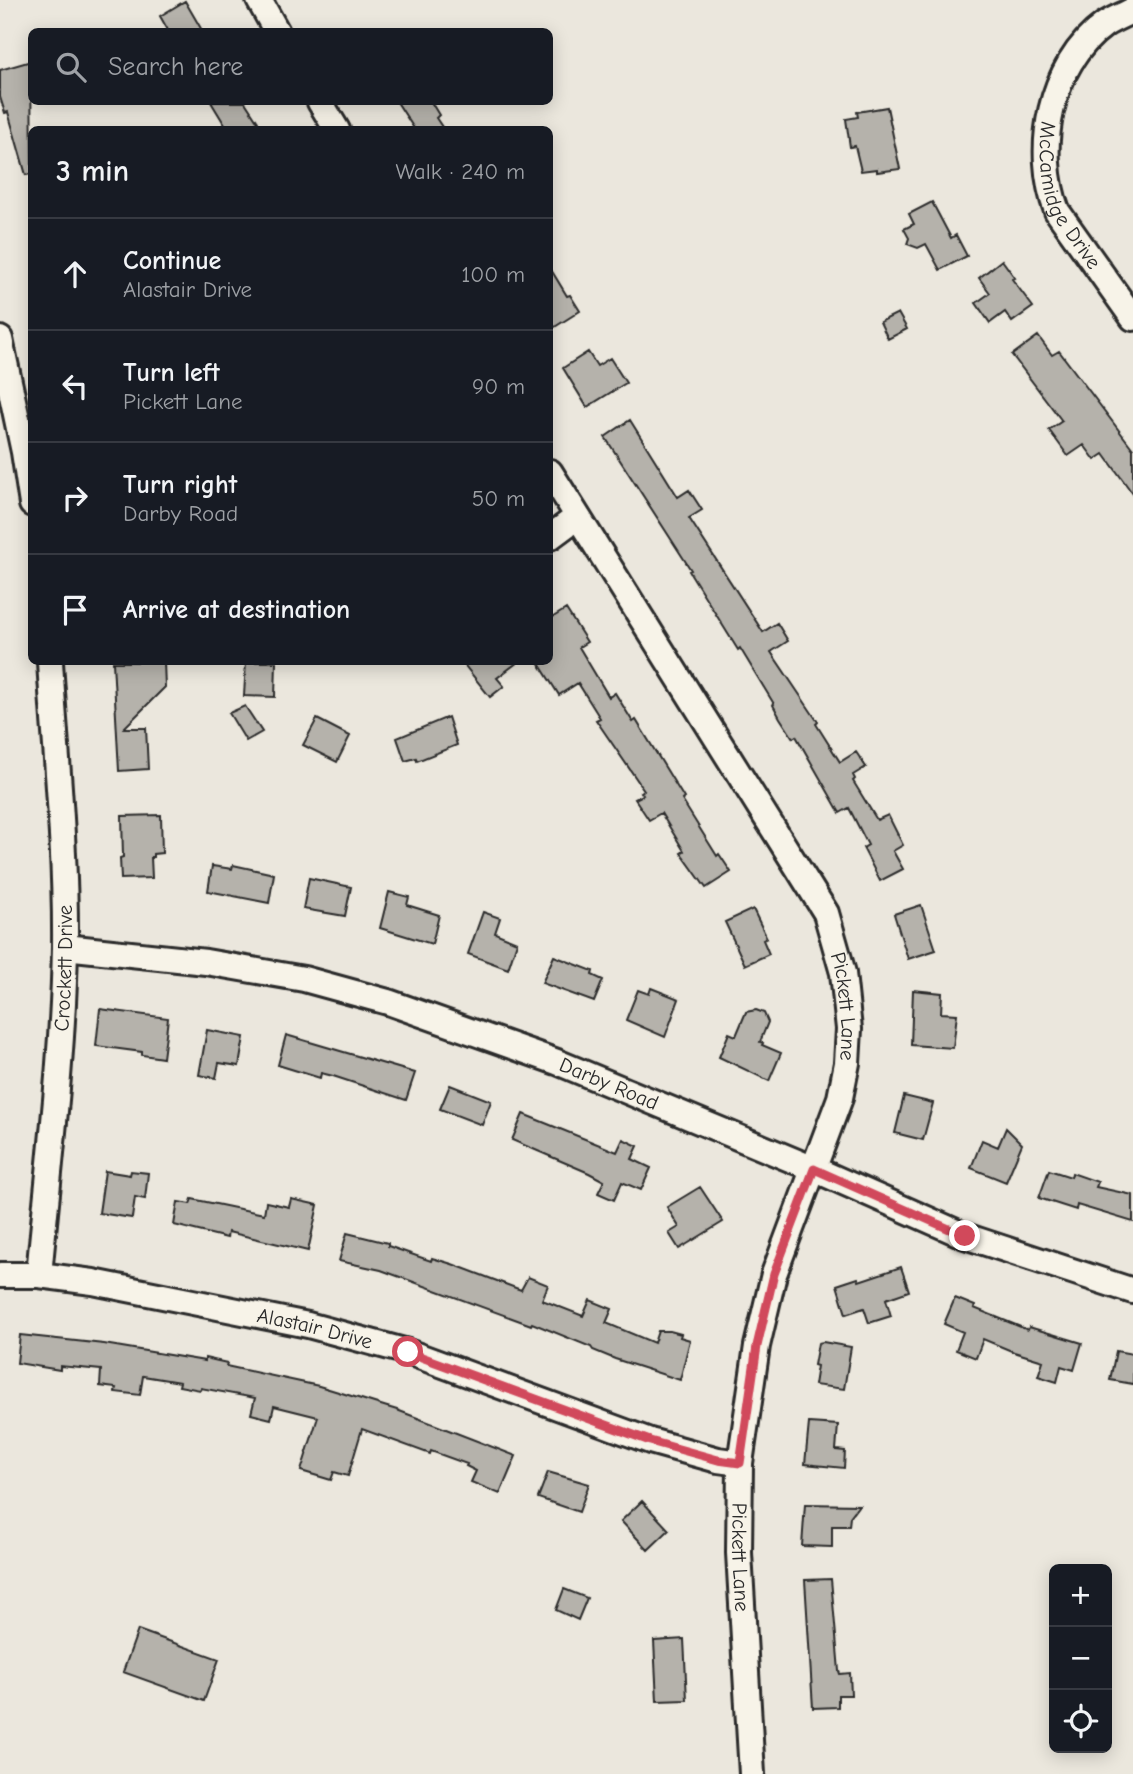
<!DOCTYPE html>
<html lang="en">
<head>
<meta charset="utf-8">
<style>
  body { margin:0; font-family:"Comic Neue",sans-serif; background:#20242c; color:#f1f3f6 }
  .controls { position:absolute; right:21px; bottom:21px; display:grid; overflow:hidden; border-radius:10px; box-shadow:0 4px 18px #0003 }
  .controls button { width:63px; height:63px; display:grid; place-items:center; padding:0; border:0; border-bottom:2px solid #363941; background:#171b24; color:#f1f3f6; font:35px sans-serif }
  .stop { position:absolute; width:21px; height:21px; margin:-16px; border:5px solid #d1495b; border-radius:50%; background:#fff }
  .stop.end { background:#d1495b; border-color:#fff; box-shadow:0 2px 7px #0008 }
  .list { margin:0; padding:0; list-style:none }
  h2 { display:flex; justify-content:space-between; align-items:center; height:91px; margin:0; padding:0 28px; font-size:30px }
  h2 small { font-size:23px; font-weight:400; color:#9ea1a6 }
  .list li { display:grid; grid-template-columns:46px 1fr auto; gap:21px; align-items:center; box-sizing:border-box; height:112px; padding:0 28px; border-top:2px solid #363941 }
  .list b { display:block; font-size:26px; white-space:nowrap }
  .list p { margin:0; font-size:23px; white-space:nowrap; color:#9ea1a6 }
  .list em { font-size:23px; font-style:normal; color:#9ea1a6 }
  .icon { flex:none; width:38px; height:38px; fill:none; stroke:currentColor; stroke-width:2; stroke-linecap:round; stroke-linejoin:round }
  .map { position:relative; flex:none; width:1133px; height:1774px; overflow:hidden }
  .search { position:absolute; background:#171b24; box-shadow:0 4px 18px #0003; left:28px; top:28px; width:525px; height:77px; display:flex; align-items:center; gap:18px; box-sizing:border-box; padding:0 24px; border-radius:10px; color:#9ea1a6; font-size:26px }
  .panel { position:absolute; background:#171b24; box-shadow:0 4px 18px #0003; left:28px; top:126px; width:525px; height:539px; border-radius:10px }
  .map>svg:first-child { display:block }
  .building { fill:#b5b2ab; stroke:#2b2b2b; stroke-width:2 }
  .lines { fill:none; stroke-linecap:round; stroke-linejoin:round }
  .minor-casing { stroke:#2b2b2b; stroke-width:30 }
  .minor { stroke:#f7f3e8; stroke-width:24 }
  .route { stroke:#d1495b; stroke-width:9 }
  .labels { text-anchor:middle; dominant-baseline:central; stroke-width:5; stroke-linejoin:round; paint-order:stroke }
  .street-label { font-size:21px; fill:#2b2b2b; stroke:#f7f3e8 }
</style>
</head>
<body>
<div class="map">
<svg width="1133" height="1774" viewBox="0 0 1133 1774">
  <rect width="100%" height="100%" fill="#ebe7dd"/>
  <filter id="ink" filterUnits="userSpaceOnUse"><feTurbulence type="fractalNoise" baseFrequency=".0143" numOctaves="2"/><feDisplacementMap in="SourceGraphic" scale="14" xChannelSelector="R" yChannelSelector="G"/><feConvolveMatrix kernelMatrix="1 2 1 2 8 2 1 2 1" color-interpolation-filters="sRGB"/></filter>
  <g filter="url(#ink)">
    <path class="building" d="M 185,1 L 203,32 L 169,32 L 160,16 Z
      M 31,61 L 32,174 L 26,175 L 8,112 L 5,113 L 0,97 L 0,70 Z
      M 211,102 L 245,102 L 258,122 L 246,130 L 228,130 Z
      M 397,102 L 431,102 L 439,115 L 436,118 L 444,130 L 415,130 Z
      M 887,107 L 900,169 L 877,172 L 877,169 L 861,171 L 855,146 L 850,147 L 846,119 L 858,117 L 857,112 Z
      M 932,202 L 951,238 L 956,235 L 967,256 L 940,270 L 926,244 L 918,248 L 907,244 L 909,238 L 904,229 L 914,224 L 909,214 Z
      M 1002,260 L 1015,278 L 1012,279 L 1033,307 L 1012,322 L 1005,312 L 990,323 L 976,303 L 990,293 L 979,278 Z
      M 550,268 L 567,296 L 570,295 L 580,311 L 550,330 Z
      M 898,313 L 907,329 L 888,339 L 880,322 Z
      M 1038,336 L 1052,355 L 1059,351 L 1133,449 L 1133,494 L 1104,454 L 1095,460 L 1084,445 L 1068,456 L 1049,430 L 1062,421 L 1012,355 Z
      M 588,352 L 597,366 L 610,358 L 626,383 L 587,407 L 563,368 Z
      M 630,420 L 678,497 L 689,490 L 702,510 L 689,518 L 763,632 L 777,623 L 788,641 L 771,652 L 818,722 L 816,724 L 840,762 L 856,752 L 866,767 L 853,775 L 855,779 L 853,781 L 877,820 L 888,815 L 903,845 L 893,851 L 903,869 L 880,881 L 863,848 L 868,845 L 849,808 L 840,813 L 796,736 L 793,738 L 780,718 L 773,705 L 774,704 L 740,648 L 738,650 L 689,571 L 691,570 L 605,437 Z
      M 566,609 L 587,642 L 579,647 L 609,697 L 615,693 L 633,722 L 636,720 L 684,798 L 682,800 L 717,856 L 719,854 L 731,872 L 706,888 L 681,853 L 684,851 L 661,813 L 649,820 L 635,799 L 643,795 L 641,792 L 644,790 L 596,720 L 600,718 L 578,683 L 559,695 L 538,662 L 550,662 L 550,619 Z
      M 113,662 L 164,662 L 165,687 L 124,728 L 146,728 L 148,769 L 119,771 Z
      M 246,662 L 276,662 L 275,697 L 244,696 Z
      M 462,662 L 518,662 L 497,678 L 504,686 L 490,697 Z
      M 245,706 L 262,732 L 246,741 L 229,713 Z
      M 448,717 L 457,745 L 417,761 L 416,758 L 405,761 L 397,738 Z
      M 317,719 L 350,736 L 337,762 L 303,745 Z
      M 161,815 L 162,853 L 153,854 L 153,857 L 151,857 L 152,878 L 121,879 L 120,858 L 123,857 L 122,816 Z
      M 233,865 L 274,874 L 269,903 L 208,891 L 212,866 L 232,869 Z
      M 309,878 L 351,887 L 345,916 L 303,909 Z
      M 389,892 L 409,897 L 407,905 L 439,915 L 432,944 L 380,928 Z
      M 921,905 L 936,950 L 908,959 L 894,914 Z
      M 753,909 L 767,938 L 763,940 L 769,954 L 745,965 L 725,922 Z
      M 483,912 L 500,918 L 495,933 L 517,942 L 508,969 L 468,954 Z
      M 554,956 L 593,971 L 592,975 L 603,980 L 594,1002 L 542,983 Z
      M 651,988 L 679,999 L 665,1037 L 626,1020 L 638,990 L 649,994 Z
      M 913,990 L 942,993 L 941,1013 L 957,1014 L 953,1048 L 911,1045 Z
      M 100,1009 L 168,1018 L 163,1058 L 142,1055 L 142,1052 L 96,1046 Z
      M 756,1010 L 764,1013 L 768,1022 L 760,1042 L 763,1043 L 762,1045 L 781,1053 L 769,1081 L 719,1057 L 729,1033 L 736,1036 L 746,1012 Z
      M 207,1030 L 244,1037 L 239,1066 L 219,1063 L 216,1078 L 199,1075 Z
      M 286,1035 L 415,1073 L 406,1100 L 333,1076 L 321,1073 L 320,1078 L 278,1065 Z
      M 450,1085 L 491,1101 L 482,1125 L 440,1109 Z
      M 904,1096 L 933,1103 L 923,1140 L 895,1133 Z
      M 523,1114 L 617,1152 L 623,1139 L 638,1146 L 632,1159 L 651,1168 L 641,1190 L 622,1182 L 614,1200 L 598,1193 L 604,1181 L 589,1173 L 512,1140 Z
      M 1006,1128 L 1022,1144 L 1006,1182 L 971,1168 L 982,1140 L 998,1147 Z
      M 1049,1170 L 1071,1177 L 1072,1173 L 1098,1182 L 1096,1187 L 1133,1195 L 1133,1222 L 1077,1205 L 1076,1210 L 1039,1198 Z
      M 105,1171 L 130,1175 L 131,1171 L 148,1173 L 145,1199 L 135,1197 L 132,1218 L 99,1213 Z
      M 700,1187 L 723,1222 L 679,1249 L 669,1233 L 679,1227 L 667,1207 Z
      M 192,1199 L 264,1214 L 266,1202 L 289,1207 L 291,1199 L 318,1205 L 308,1251 L 228,1232 L 227,1238 L 174,1225 L 178,1202 L 190,1204 Z
      M 347,1233 L 388,1243 L 388,1246 L 431,1261 L 432,1258 L 452,1264 L 521,1290 L 528,1277 L 548,1285 L 542,1300 L 583,1316 L 590,1300 L 612,1309 L 606,1323 L 654,1343 L 658,1331 L 670,1331 L 681,1334 L 680,1337 L 690,1340 L 680,1380 L 615,1359 L 593,1350 L 591,1347 L 532,1323 L 531,1325 L 381,1270 L 339,1261 Z
      M 901,1267 L 909,1291 L 886,1299 L 891,1316 L 869,1323 L 864,1308 L 846,1314 L 837,1285 L 858,1278 L 859,1281 Z
      M 955,1298 L 975,1306 L 974,1308 L 1028,1330 L 1029,1327 L 1082,1343 L 1074,1370 L 1061,1366 L 1057,1382 L 1038,1376 L 1043,1361 L 1014,1352 L 983,1339 L 976,1358 L 956,1350 L 963,1332 L 944,1324 Z
      M 20,1335 L 104,1344 L 205,1361 L 205,1358 L 227,1363 L 226,1366 L 319,1386 L 397,1410 L 516,1456 L 500,1494 L 471,1482 L 476,1471 L 466,1466 L 467,1464 L 431,1451 L 430,1454 L 362,1429 L 348,1476 L 334,1472 L 331,1480 L 301,1471 L 318,1417 L 274,1406 L 271,1419 L 251,1414 L 255,1398 L 201,1388 L 200,1390 L 179,1386 L 180,1382 L 143,1376 L 140,1395 L 115,1392 L 116,1388 L 100,1386 L 101,1370 L 60,1366 L 60,1370 L 17,1363 Z
      M 823,1342 L 851,1347 L 844,1389 L 814,1385 L 817,1366 L 814,1365 L 818,1343 Z
      M 1116,1351 L 1133,1354 L 1133,1384 L 1110,1380 Z
      M 809,1423 L 838,1425 L 836,1450 L 845,1451 L 844,1468 L 805,1464 Z
      M 548,1472 L 589,1484 L 579,1512 L 538,1498 Z
      M 642,1501 L 669,1530 L 648,1550 L 621,1521 Z
      M 805,1504 L 859,1505 L 850,1517 L 849,1526 L 832,1526 L 832,1547 L 802,1546 Z
      M 831,1579 L 839,1671 L 840,1674 L 850,1673 L 851,1695 L 838,1695 L 838,1707 L 813,1708 L 805,1580 Z
      M 564,1589 L 587,1598 L 578,1620 L 556,1610 Z
      M 138,1630 L 219,1659 L 204,1701 L 123,1672 Z
      M 684,1639 L 687,1700 L 657,1701 L 654,1641 Z"/>
    <g class="lines">
      <defs>
        <g id="minor">
          <path d="M 259,0 L 277,32"/>
          <path id="s1" d="M 1133,10 C 1124,15 1113,19 1104,25 C 1049,65 1034,150 1057,211 L 1133,318"/>
          <path d="M 320,102 L 337,130"/>
          <path d="M 0,339 L 24,452 L 32,504"/>
          <path id="s2" d="M 550,472 L 826,913 L 843,973 L 849,1029 L 847,1063 L 840,1098 L 774,1274 L 757,1346 L 740,1463 L 739,1553 L 752,1774"/>
          <path d="M 550,537 L 577,517"/>
          <path id="s3" d="M 65,947 L 206,962 L 304,979 L 388,1002 L 557,1062 L 814,1169 L 965,1236 L 1133,1291"/>
          <path id="s4" d="M 0,1275 L 39,1275 L 93,1282 L 308,1325 L 408,1352 L 650,1441 L 718,1460 L 740,1463"/>
          <path id="s5" d="M 39,1275 C 49,1166 63,1057 65,947 C 66,852 56,756 50,662"/>
        </g>
      </defs>
      <use href="#minor" class="minor-casing"/>
      <use href="#minor" class="minor"/>
    </g>
  </g>
  <g class="lines" filter="url(#ink)">
    <path class="route" d="M 408,1352 L 650,1441 L 718,1460 L 740,1463 L 757,1346 L 774,1274 L 814,1169 L 965,1236"/>
  </g>
  <g class="labels">
    <g class="street-label">
      <text stroke="none"><textPath href="#s1" startOffset="226">McCamidge Drive</textPath></text>
      <text stroke="none"><textPath href="#s5" startOffset="308">Crockett Drive</textPath></text>
      <text stroke="none"><textPath href="#s2" startOffset="616">Pickett Lane</textPath></text>
      <text stroke="none"><textPath href="#s3" startOffset="564">Darby Road</textPath></text>
      <text stroke="none"><textPath href="#s4" startOffset="320">Alastair Drive</textPath></text>
      <text stroke="none"><textPath href="#s2" startOffset="1183">Pickett Lane</textPath></text>
    </g>
  </g>
</svg>
<div class="controls">
<button>+</button>
<button>−</button>
<button><svg class="icon" aria-label="locate" viewBox="0 0 24 24"><circle cx="12" cy="12" r="6"/><path d="M12 2v4M12 18v4M2 12h4M18 12h4"/></svg></button>
</div>
<div class="stop" style="left:408px;top:1352px"></div>
<div class="stop end" style="left:965px;top:1236px"></div>
<div class="search"><svg class="icon" aria-label="search" viewBox="0 0 24 24"><circle cx="10" cy="10" r="6"/><path d="M15 15l6 6"/></svg>Search here</div>
<section class="panel">
<h2>3 min<small>Walk · 240 m</small></h2>
<ul class="list">
<li><svg class="icon" aria-label="ahead" viewBox="0 0 24 24"><path d="M12 20V5M6 11l6-6 6 6"/></svg><div><b>Continue</b><p>Alastair Drive</p></div><em>100 m</em></li>
<li><svg class="icon" aria-label="left" viewBox="0 0 24 24"><path d="M17 20v-9H6M10 6l-5 5 5 5"/></svg><div><b>Turn left</b><p>Pickett Lane</p></div><em>90 m</em></li>
<li><svg class="icon" aria-label="right" viewBox="0 0 24 24"><path d="M7 20v-9h11M14 6l5 5-5 5"/></svg><div><b>Turn right</b><p>Darby Road</p></div><em>50 m</em></li>
<li><svg class="icon" aria-label="arrive" viewBox="0 0 24 24"><path d="M6 21V4h12l-3 4 3 4H6"/></svg><div><b>Arrive at destination</b></div></li>
</ul>
</section>
</div>
</body>
</html>
